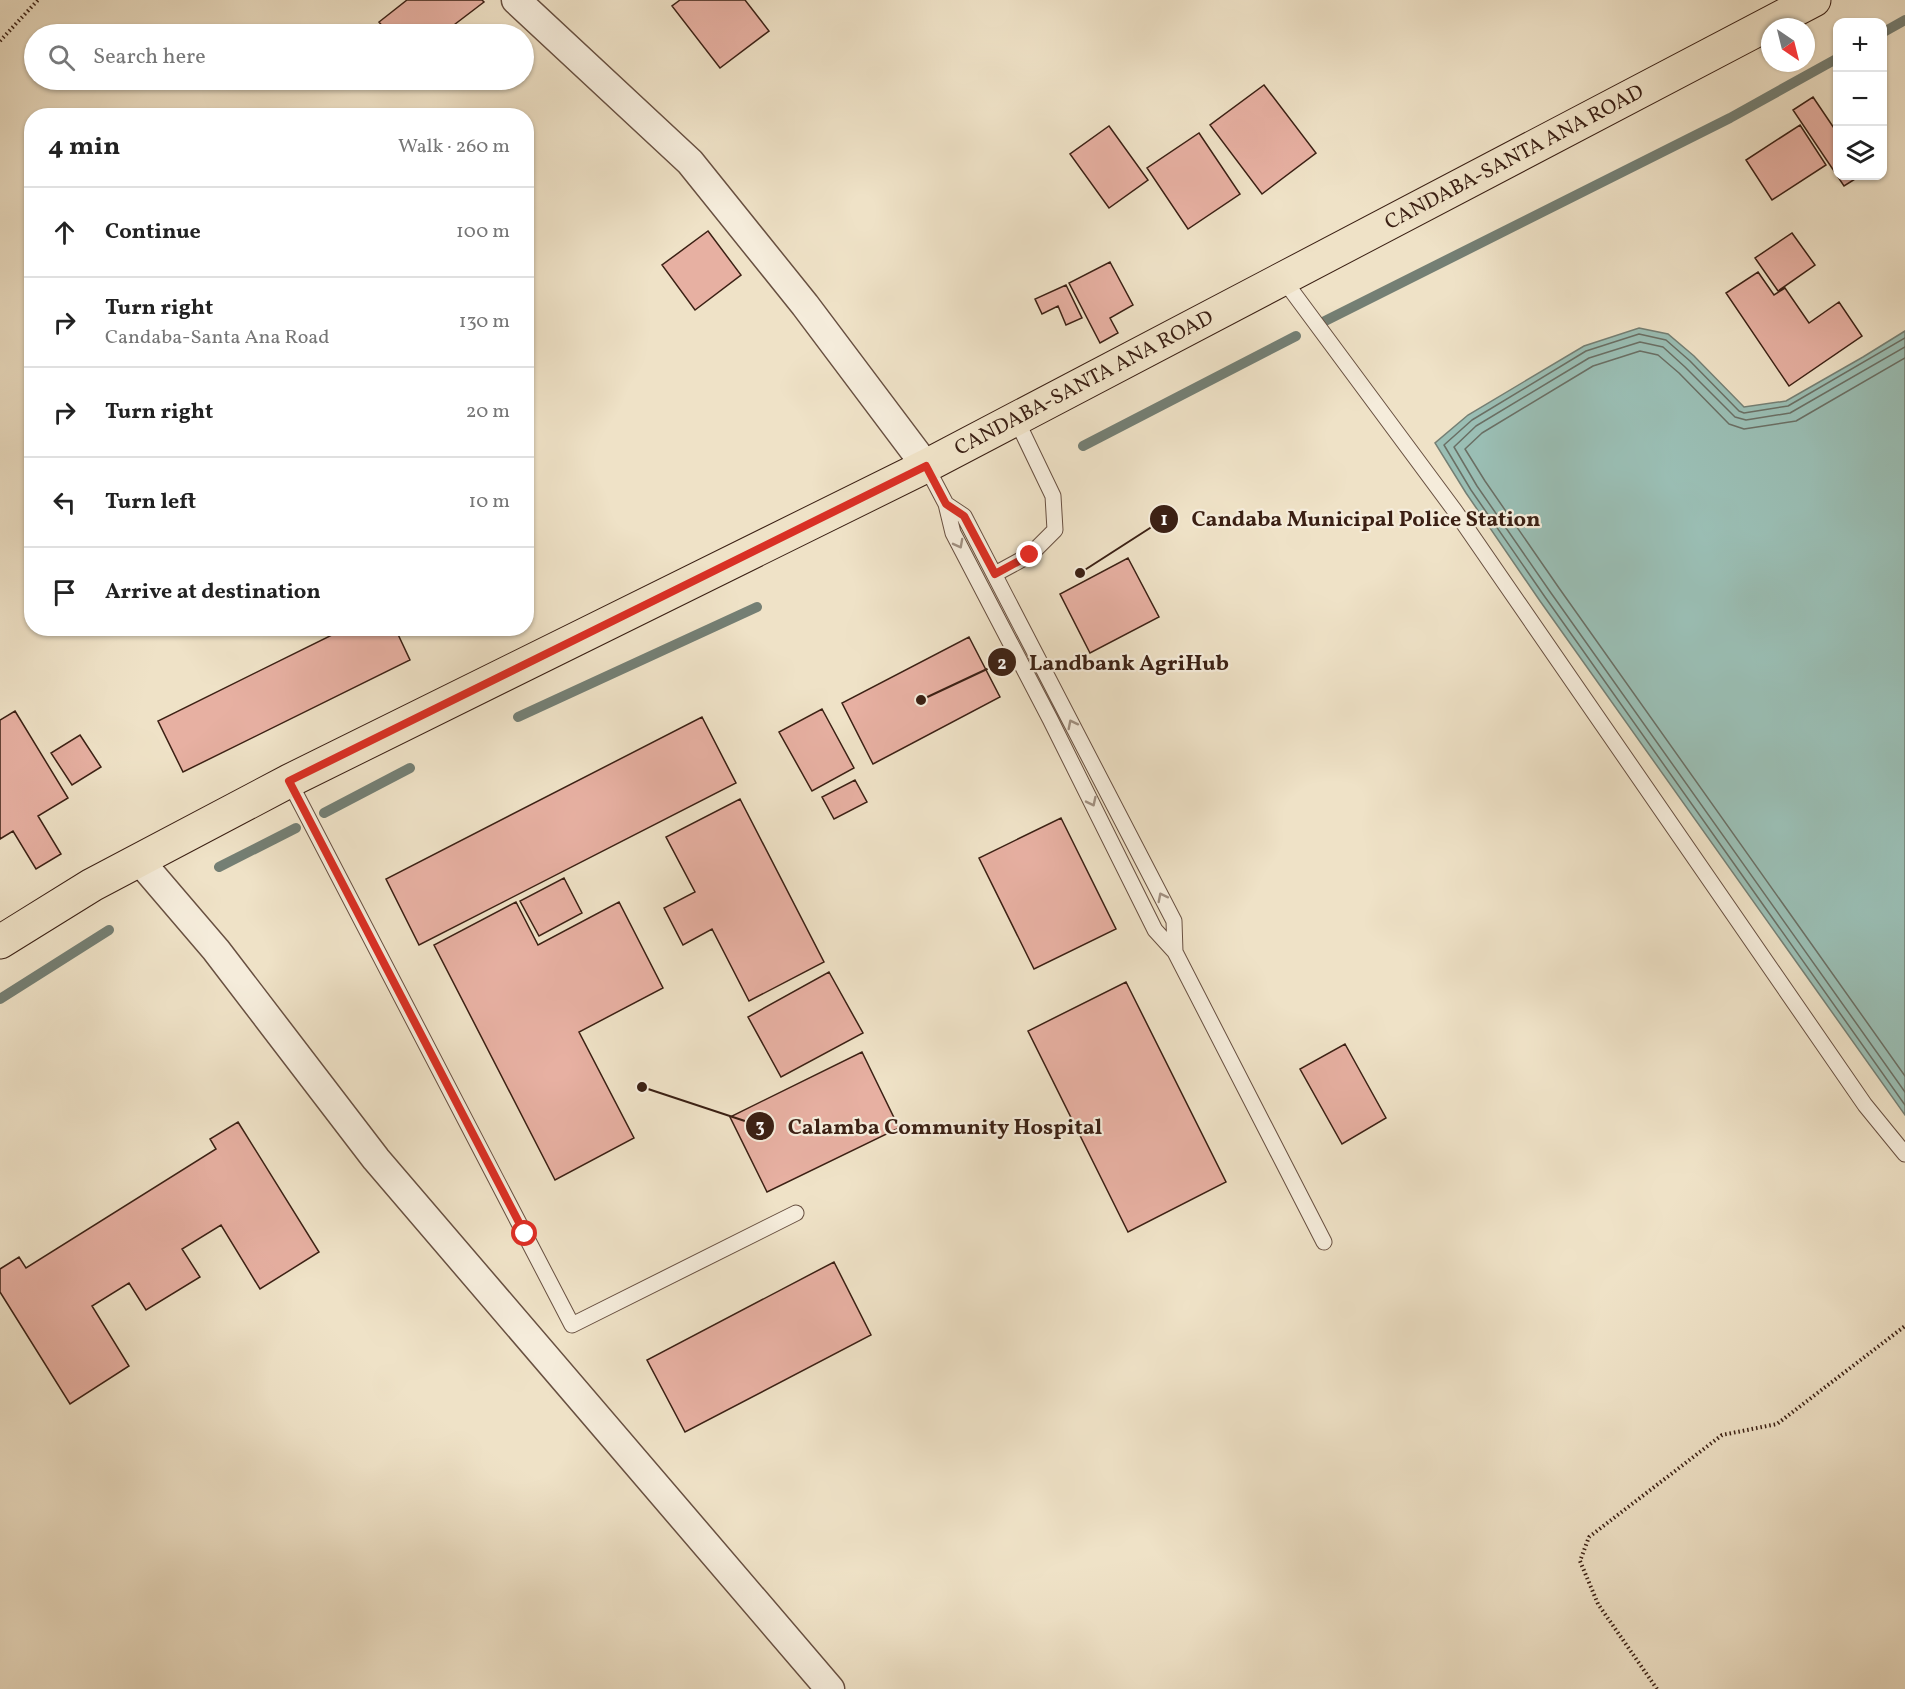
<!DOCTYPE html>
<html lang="en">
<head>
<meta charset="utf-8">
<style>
  body { margin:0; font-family:Vollkorn,serif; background:#f6f6f6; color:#222 }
  .controls { position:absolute; right:18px; top:18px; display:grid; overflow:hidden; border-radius:12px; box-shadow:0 2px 4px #0004 }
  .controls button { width:54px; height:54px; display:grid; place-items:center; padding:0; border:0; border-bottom:2px solid #e0e0e0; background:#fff; color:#222; font:30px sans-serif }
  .compass { position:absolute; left:1761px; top:18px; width:54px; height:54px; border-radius:50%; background:#fff; box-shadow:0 2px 4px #0004; rotate:145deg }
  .stop { position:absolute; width:18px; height:18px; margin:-14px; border:4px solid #d93025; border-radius:50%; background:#fff }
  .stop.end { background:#d93025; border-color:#fff; box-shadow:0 2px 6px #0008 }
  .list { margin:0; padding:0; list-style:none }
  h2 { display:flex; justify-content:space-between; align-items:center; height:78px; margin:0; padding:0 24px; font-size:26px }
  h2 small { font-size:20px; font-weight:400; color:#767676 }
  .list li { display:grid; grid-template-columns:39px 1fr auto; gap:18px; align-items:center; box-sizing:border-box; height:90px; padding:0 24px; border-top:2px solid #e0e0e0 }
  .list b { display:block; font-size:22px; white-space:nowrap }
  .list p { margin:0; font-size:20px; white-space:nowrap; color:#767676 }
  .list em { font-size:20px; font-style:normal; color:#767676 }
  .icon { flex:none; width:33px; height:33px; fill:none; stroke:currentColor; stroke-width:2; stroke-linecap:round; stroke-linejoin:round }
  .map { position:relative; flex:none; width:1905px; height:1689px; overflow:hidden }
  .search { position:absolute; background:#fff; box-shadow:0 2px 4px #0004; left:24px; top:24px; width:510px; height:66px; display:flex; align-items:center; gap:15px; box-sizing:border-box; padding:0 21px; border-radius:33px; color:#767676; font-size:22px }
  .panel { position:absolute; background:#fff; box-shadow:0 2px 4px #0004; left:24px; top:108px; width:510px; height:528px; border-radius:24px }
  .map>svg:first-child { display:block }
  .water { fill:#9abeb4; stroke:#747f74; stroke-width:1.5 }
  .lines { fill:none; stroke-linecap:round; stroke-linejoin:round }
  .shore { stroke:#6a6f64; stroke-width:1.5 }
  .stream { stroke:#747f74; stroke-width:10 }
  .building { fill:#e7b0a2; stroke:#3b2014; stroke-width:1.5 }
  .lane-casing { stroke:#685041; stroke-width:17 }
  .street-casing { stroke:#685041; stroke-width:31 }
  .primary-casing { stroke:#3b2014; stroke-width:35 }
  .path { stroke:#3b2014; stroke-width:4; stroke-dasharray:1.5 3; stroke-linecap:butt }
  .lane { stroke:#f5ecdb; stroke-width:15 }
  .street { stroke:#f5ecdb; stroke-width:28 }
  .primary { stroke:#efe2c7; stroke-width:33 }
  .oneway { stroke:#a19081 }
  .route { stroke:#d93025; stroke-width:8 }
  .labels { text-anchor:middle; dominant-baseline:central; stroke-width:4.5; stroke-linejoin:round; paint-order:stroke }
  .street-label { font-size:21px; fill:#3b2014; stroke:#f5ecdb }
  .leader { fill:none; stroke:#3b2014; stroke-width:2 }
  .callout-dot { fill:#3b2014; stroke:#f5ecdb; stroke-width:2 }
  .mark-label { font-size:18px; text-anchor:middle; font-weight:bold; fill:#fff }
  .callout-label { font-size:22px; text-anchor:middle; font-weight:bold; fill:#3b2014; stroke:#f5ecdb; stroke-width:4.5; stroke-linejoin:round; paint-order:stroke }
</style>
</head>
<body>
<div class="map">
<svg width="1905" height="1689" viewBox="0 0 1905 1689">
  <rect width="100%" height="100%" fill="#efe2c7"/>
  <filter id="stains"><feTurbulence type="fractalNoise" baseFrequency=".00333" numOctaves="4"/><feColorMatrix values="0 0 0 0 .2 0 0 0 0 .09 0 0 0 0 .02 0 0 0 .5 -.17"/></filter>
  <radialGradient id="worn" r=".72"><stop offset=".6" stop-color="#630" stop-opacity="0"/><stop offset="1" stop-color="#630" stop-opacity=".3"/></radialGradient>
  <path class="water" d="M 1639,328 L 1668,334 L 1694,356 L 1744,407 L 1786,401 L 1863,357 L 1905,331 L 1905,1115 L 1540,601 L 1466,493 L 1435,443 L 1468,415 L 1584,346 Z"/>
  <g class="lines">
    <path class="shore" d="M 1905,338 L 1788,406 L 1744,413 L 1739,411 L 1690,361 L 1666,340 L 1639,334 L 1586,351 L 1472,420 L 1444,445 L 1471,490 L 1545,597 L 1905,1105
      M 1905,347 L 1790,413 L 1746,420 L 1735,417 L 1685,367 L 1663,347 L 1640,342 L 1589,358 L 1476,426 L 1454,447 L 1477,486 L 1551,593 L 1905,1092
      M 1905,358 L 1796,421 L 1744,429 L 1729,424 L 1679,373 L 1658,355 L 1640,351 L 1593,366 L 1482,433 L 1465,449 L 1485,481 L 1559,588 L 1905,1076"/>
    <path class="stream" d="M 1882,33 L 1905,20
      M 1323,322 L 1730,118 L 1838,58
      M 1083,446 L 1296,336
      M 518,717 L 757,607
      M 324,813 L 410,768
      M 219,867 L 296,828
      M 0,999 L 109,930"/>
  </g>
  <path class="building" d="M 407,0 L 482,0 L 484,2 L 442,34 L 389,34 L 379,22 Z
    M 680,0 L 745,0 L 769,31 L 720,68 L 672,6 Z
    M 1264,85 L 1316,153 L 1262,194 L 1210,125 Z
    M 1813,97 L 1838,134 L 1838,176 L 1860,176 L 1844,186 L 1793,110 Z
    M 1800,125 L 1826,165 L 1772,200 L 1746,160 Z
    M 1109,126 L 1148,180 L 1109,208 L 1070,154 Z
    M 1199,133 L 1240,194 L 1188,229 L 1147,168 Z
    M 708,231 L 741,275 L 695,310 L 662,265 Z
    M 1792,233 L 1815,265 L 1778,291 L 1755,258 Z
    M 1110,262 L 1133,305 L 1110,318 L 1118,333 L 1100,343 L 1069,283 Z
    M 1758,272 L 1774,295 L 1785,288 L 1809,323 L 1839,302 L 1862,336 L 1789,386 L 1726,293 Z
    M 1066,285 L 1082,318 L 1066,325 L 1058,306 L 1042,314 L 1035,299 Z
    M 1128,558 L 1159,617 L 1090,653 L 1060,594 Z
    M 346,628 L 395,628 L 410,660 L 183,772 L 158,721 Z
    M 969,637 L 1000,697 L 873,764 L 842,703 Z
    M 822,709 L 854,768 L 812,791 L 779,732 Z
    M 15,711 L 68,798 L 38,816 L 61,854 L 36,869 L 13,831 L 0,839 L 0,720 Z
    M 702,717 L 736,783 L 419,945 L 386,879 Z
    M 80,735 L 101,767 L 72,785 L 51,753 Z
    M 855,780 L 867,802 L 834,819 L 822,797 Z
    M 740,799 L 824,962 L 749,1001 L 712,929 L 683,945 L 664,908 L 695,892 L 666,837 Z
    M 1061,818 L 1116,929 L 1034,969 L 979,858 Z
    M 564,878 L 582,913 L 539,936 L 520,901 Z
    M 516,902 L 538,945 L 619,902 L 663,988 L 579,1032 L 634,1138 L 555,1180 L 434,945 Z
    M 829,972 L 863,1033 L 781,1077 L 748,1017 Z
    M 1126,982 L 1226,1182 L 1128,1232 L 1028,1031 Z
    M 1345,1044 L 1386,1118 L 1342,1144 L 1300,1069 Z
    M 862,1052 L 899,1128 L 767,1192 L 730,1117 Z
    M 238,1122 L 319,1252 L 260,1289 L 221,1225 L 182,1249 L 200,1277 L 146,1310 L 129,1283 L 92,1306 L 129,1366 L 70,1404 L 0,1292 L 0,1269 L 19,1257 L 26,1268 L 216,1149 L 210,1139 Z
    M 834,1262 L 871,1335 L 685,1432 L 647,1360 Z"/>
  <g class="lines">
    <defs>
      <path id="lane" d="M 1283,279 L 1455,511 L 1865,1105 L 1905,1154
        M 926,466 L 946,504 L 953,533 L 1050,719 L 1155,930 L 1175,952 L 1324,1242
        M 946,504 L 964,516 L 1174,921 L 1175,952
        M 995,574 L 1030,555 L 1055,530 L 1053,496 L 1016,419
        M 289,781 L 572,1325 L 796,1213"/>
      <path id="street" d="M 516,0 L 690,162 L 805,305 L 926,466
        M 139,860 L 216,950 L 376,1159 L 830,1689"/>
      <g id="primary">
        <path id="s1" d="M 0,942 L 92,885 L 289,781 L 926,466 L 1814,0"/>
      </g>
    </defs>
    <use href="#lane" class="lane-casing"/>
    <use href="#street" class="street-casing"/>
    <use href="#primary" class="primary-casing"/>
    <path class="path" d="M 0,41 L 38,0
      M 1657,1689 L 1598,1604 L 1580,1561 L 1589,1537 L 1722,1435 L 1777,1424 L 1905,1326"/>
    <use href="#lane" class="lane"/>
    <use href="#street" class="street"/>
    <use href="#primary" class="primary"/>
  </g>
  <defs><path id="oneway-chevron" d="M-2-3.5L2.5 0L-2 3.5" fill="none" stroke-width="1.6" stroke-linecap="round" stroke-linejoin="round" transform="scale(1.5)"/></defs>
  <g class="oneway">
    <use href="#oneway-chevron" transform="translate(959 544) rotate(62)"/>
    <use href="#oneway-chevron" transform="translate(1072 724) rotate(-117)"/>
    <use href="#oneway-chevron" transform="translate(1092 802) rotate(64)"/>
    <use href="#oneway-chevron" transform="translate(1162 897) rotate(-117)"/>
  </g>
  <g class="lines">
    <path class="route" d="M 525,1234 L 289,781 L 926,466 L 946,504 L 964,516 L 995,574 L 1030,555"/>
  </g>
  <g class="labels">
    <g class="street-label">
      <text stroke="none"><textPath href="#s1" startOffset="1706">CANDABA-SANTA ANA ROAD</textPath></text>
      <text stroke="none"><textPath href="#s1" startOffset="1220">CANDABA-SANTA ANA ROAD</textPath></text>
    </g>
  </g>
  <path class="leader" d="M1080 573L1164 519M921 700L1002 662M642 1087L760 1126"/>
  <g class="callout-dot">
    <circle cx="1080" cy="573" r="6"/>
    <circle cx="921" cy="700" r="6"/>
    <circle cx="642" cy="1087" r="6"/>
    <circle cx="1164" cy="519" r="15"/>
    <circle cx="1002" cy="662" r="15"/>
    <circle cx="760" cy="1126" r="15"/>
  </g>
  <g class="mark-label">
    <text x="1164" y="525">1</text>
    <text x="1002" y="669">2</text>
    <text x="760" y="1132">3</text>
  </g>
  <g class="callout-label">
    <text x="1366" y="526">Candaba Municipal Police Station</text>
    <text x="1129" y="670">Landbank AgriHub</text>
    <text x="945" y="1134">Calamba Community Hospital</text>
  </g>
  <rect width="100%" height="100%" filter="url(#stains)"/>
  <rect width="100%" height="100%" fill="url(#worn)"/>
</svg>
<div class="controls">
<button>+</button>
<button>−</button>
<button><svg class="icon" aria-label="layers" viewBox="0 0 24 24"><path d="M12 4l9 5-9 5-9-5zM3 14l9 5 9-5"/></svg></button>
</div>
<svg class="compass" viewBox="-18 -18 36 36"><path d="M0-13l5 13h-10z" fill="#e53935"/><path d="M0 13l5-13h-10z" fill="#767676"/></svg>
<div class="stop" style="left:525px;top:1234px"></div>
<div class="stop end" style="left:1030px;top:555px"></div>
<div class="search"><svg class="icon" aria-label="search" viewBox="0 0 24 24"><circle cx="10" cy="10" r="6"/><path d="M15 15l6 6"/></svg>Search here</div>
<section class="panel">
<h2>4 min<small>Walk · 260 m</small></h2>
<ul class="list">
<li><svg class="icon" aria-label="ahead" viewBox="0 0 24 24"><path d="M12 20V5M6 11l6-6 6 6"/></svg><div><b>Continue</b></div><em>100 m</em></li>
<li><svg class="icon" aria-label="right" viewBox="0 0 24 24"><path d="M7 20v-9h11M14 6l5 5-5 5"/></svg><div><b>Turn right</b><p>Candaba-Santa Ana Road</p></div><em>130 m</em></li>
<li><svg class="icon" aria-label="right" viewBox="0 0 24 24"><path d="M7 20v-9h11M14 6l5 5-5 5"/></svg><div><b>Turn right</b></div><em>20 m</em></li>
<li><svg class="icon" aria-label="left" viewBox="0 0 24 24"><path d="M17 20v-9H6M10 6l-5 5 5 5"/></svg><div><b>Turn left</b></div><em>10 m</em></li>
<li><svg class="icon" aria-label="arrive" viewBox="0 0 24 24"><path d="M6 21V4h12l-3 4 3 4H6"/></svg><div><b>Arrive at destination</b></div></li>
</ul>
</section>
</div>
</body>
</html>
